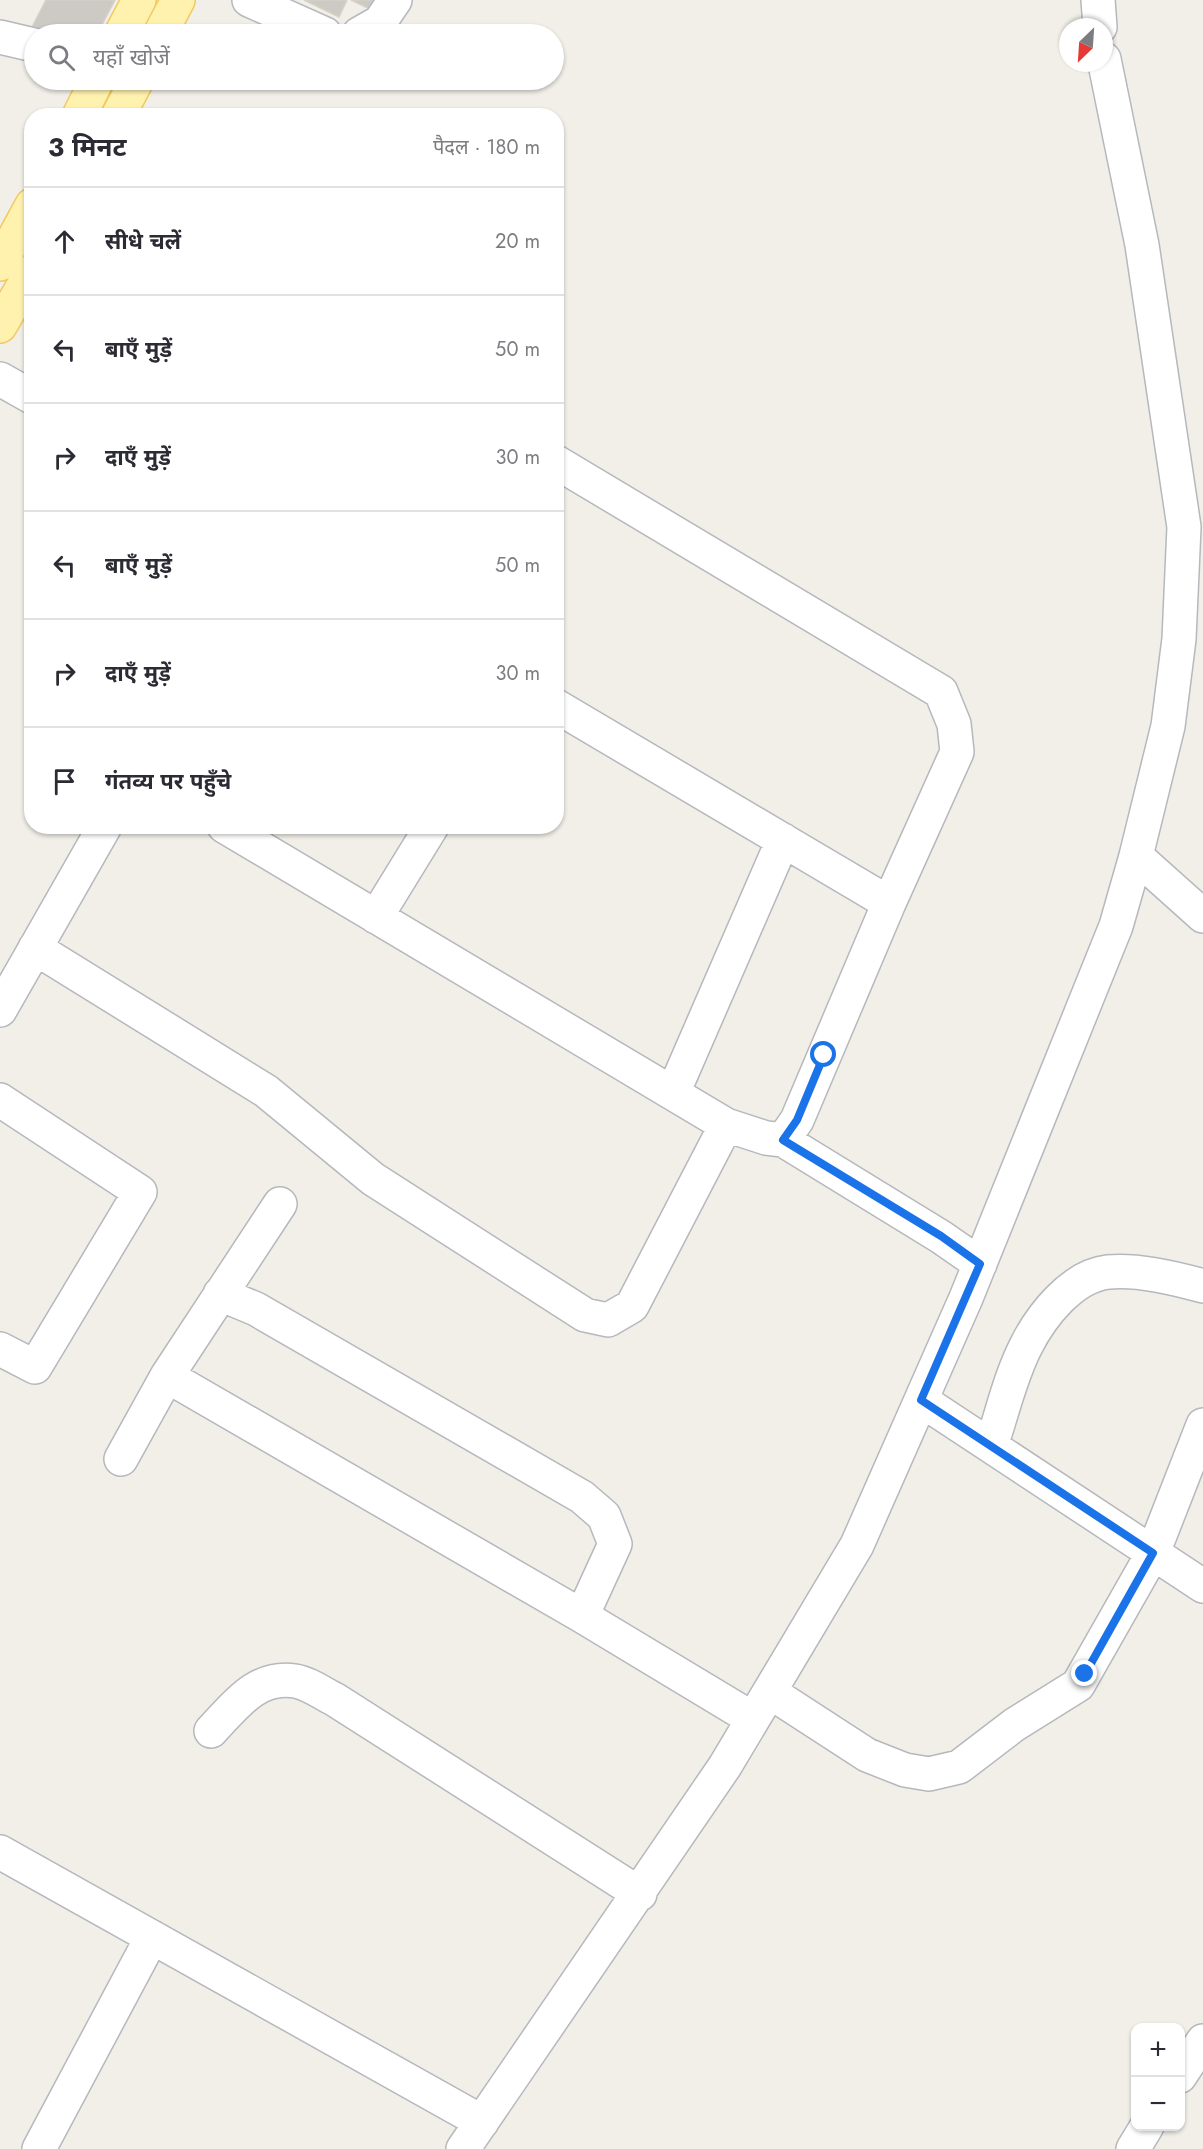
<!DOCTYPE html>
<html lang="hi">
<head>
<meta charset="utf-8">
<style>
  body { margin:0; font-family:Jost,"Noto Sans Devanagari",sans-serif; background:#f2f2f3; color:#2b2b33 }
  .controls { position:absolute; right:18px; bottom:18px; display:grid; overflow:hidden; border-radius:12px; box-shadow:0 2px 4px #0004 }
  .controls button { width:54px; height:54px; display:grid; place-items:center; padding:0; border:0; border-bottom:2px solid #e1e1e2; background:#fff; color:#2b2b33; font:30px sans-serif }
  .compass { position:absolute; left:1059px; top:18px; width:54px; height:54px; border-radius:50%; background:#fff; box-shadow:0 2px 4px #0004; rotate:205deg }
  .stop { position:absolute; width:18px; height:18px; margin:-14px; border:4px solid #1a73e8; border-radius:50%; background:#fff }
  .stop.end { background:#1a73e8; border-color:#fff; box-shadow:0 2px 6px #0008 }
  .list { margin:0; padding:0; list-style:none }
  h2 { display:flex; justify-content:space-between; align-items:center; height:78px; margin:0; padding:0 24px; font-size:26px }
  h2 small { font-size:20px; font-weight:400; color:#7c7c81 }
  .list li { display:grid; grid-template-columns:39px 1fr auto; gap:18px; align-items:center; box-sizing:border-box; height:108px; padding:0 24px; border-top:2px solid #e1e1e2 }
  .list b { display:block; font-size:22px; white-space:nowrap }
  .list em { font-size:20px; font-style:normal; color:#7c7c81 }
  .icon { flex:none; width:33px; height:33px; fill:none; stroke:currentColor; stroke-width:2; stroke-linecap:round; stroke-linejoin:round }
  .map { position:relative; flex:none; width:1203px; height:2149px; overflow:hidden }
  .search { position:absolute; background:#fff; box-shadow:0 2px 4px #0004; left:24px; top:24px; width:540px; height:66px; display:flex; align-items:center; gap:15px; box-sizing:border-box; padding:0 21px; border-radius:33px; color:#7c7c81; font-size:22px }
  .panel { position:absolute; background:#fff; box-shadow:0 2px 4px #0004; left:24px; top:108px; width:540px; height:726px; border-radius:24px }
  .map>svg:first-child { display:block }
  .building { fill:#cccac5; stroke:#d6d1c6; stroke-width:1.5 }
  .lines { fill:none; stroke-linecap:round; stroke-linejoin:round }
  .minor-casing { stroke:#b5b8bc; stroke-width:36 }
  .major-casing { stroke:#f2c960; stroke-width:36 }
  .minor { stroke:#fff; stroke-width:33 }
  .major { stroke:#fff2af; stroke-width:33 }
  .route { stroke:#1a73e8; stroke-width:8 }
</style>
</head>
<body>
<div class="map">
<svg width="1203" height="2149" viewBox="0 0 1203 2149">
  <rect width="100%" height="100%" fill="#f1efe8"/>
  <path class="building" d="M 46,0 L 115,0 L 97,34 L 28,35 Z
    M 304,0 L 347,0 L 339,17 Z
    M 351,0 L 374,0 L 370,9 Z"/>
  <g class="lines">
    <defs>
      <path id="minor" d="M 249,0 L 325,34
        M 1098,0 L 1100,27
        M 359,34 L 380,22 L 395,0
        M 0,37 L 34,45
        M 0,379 L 32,397
        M 556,706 L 889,903
        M 224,826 L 726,1125
        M 1136,856 L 1203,916
        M 376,917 L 432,826
        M 35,948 L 266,1091 L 373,1179 L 585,1315 L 608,1320 L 632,1306 L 726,1125 L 766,1138 L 783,1140 L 797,1120 L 889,903 L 957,752 L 954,724 L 941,692 L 556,462
        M 0,1010 L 105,826
        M 673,1093 L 783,840
        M 0,1100 L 140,1192 L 35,1367 L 0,1349
        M 783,1140 L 941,1237 L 980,1264
        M 220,1294 L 256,1309 L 582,1497 L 604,1516 L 615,1544 L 582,1616
        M 167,1376 L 582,1616 L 753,1719
        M 921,1400 L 1203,1586
        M 991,1446 C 1002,1414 1010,1377 1026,1346 C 1041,1316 1072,1276 1108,1272 C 1137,1269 1175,1278 1203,1286
        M 121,1459 L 167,1376 L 280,1204
        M 770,1692 L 867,1755 L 905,1770 L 929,1774 L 959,1767 L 1014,1725 L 1078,1685 L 1153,1553 L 1203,1425
        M 211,1731 C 235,1706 256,1675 295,1681 C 308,1683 322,1693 334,1699 L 640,1894
        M 0,1852 L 482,2122
        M 1180,2076 L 1203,2041
        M 39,2149 L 152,1937
        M 463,2149 L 725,1766 L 857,1545 L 966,1298 L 1116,926 L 1136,856 L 1168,726 L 1179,639 L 1184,527 L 1142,245 L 1104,59
        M 1133,2149 L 1147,2126"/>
      <path id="major" d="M 121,34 L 139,0
        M 160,34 L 178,0
        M 79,116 L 97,80
        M 118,116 L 137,80
        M 0,264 L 32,205
        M 0,326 L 32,271"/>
    </defs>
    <use href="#minor" class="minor-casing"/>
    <use href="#major" class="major-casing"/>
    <use href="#minor" class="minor"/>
    <use href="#major" class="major"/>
  </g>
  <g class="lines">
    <path class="route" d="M 824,1055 L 797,1120 L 783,1140 L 941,1236 L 980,1264 L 921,1400 L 1153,1553 L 1085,1674"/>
  </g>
</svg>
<div class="controls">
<button>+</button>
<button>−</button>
</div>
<svg class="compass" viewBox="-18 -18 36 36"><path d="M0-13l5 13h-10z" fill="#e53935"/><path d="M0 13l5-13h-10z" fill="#7c7c81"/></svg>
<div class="stop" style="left:824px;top:1055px"></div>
<div class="stop end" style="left:1085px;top:1674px"></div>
<div class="search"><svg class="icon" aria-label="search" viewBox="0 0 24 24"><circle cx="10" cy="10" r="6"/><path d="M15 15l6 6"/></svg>यहाँ खोजें</div>
<section class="panel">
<h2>3 मिनट<small>पैदल · 180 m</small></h2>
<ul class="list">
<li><svg class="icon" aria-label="ahead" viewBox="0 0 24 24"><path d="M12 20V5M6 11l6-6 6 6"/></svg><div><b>सीधे चलें</b></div><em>20 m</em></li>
<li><svg class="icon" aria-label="left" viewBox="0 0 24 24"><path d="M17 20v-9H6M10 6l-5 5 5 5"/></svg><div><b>बाएँ मुड़ें</b></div><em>50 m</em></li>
<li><svg class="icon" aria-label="right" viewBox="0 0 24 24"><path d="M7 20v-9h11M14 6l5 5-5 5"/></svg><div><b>दाएँ मुड़ें</b></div><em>30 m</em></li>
<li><svg class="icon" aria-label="left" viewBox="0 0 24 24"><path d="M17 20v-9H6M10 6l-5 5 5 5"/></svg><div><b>बाएँ मुड़ें</b></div><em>50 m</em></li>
<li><svg class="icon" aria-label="right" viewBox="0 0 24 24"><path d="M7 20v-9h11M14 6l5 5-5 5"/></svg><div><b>दाएँ मुड़ें</b></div><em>30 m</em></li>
<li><svg class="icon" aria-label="arrive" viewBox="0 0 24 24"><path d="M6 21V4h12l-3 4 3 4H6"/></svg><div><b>गंतव्य पर पहुँचे</b></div></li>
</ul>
</section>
</div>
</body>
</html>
